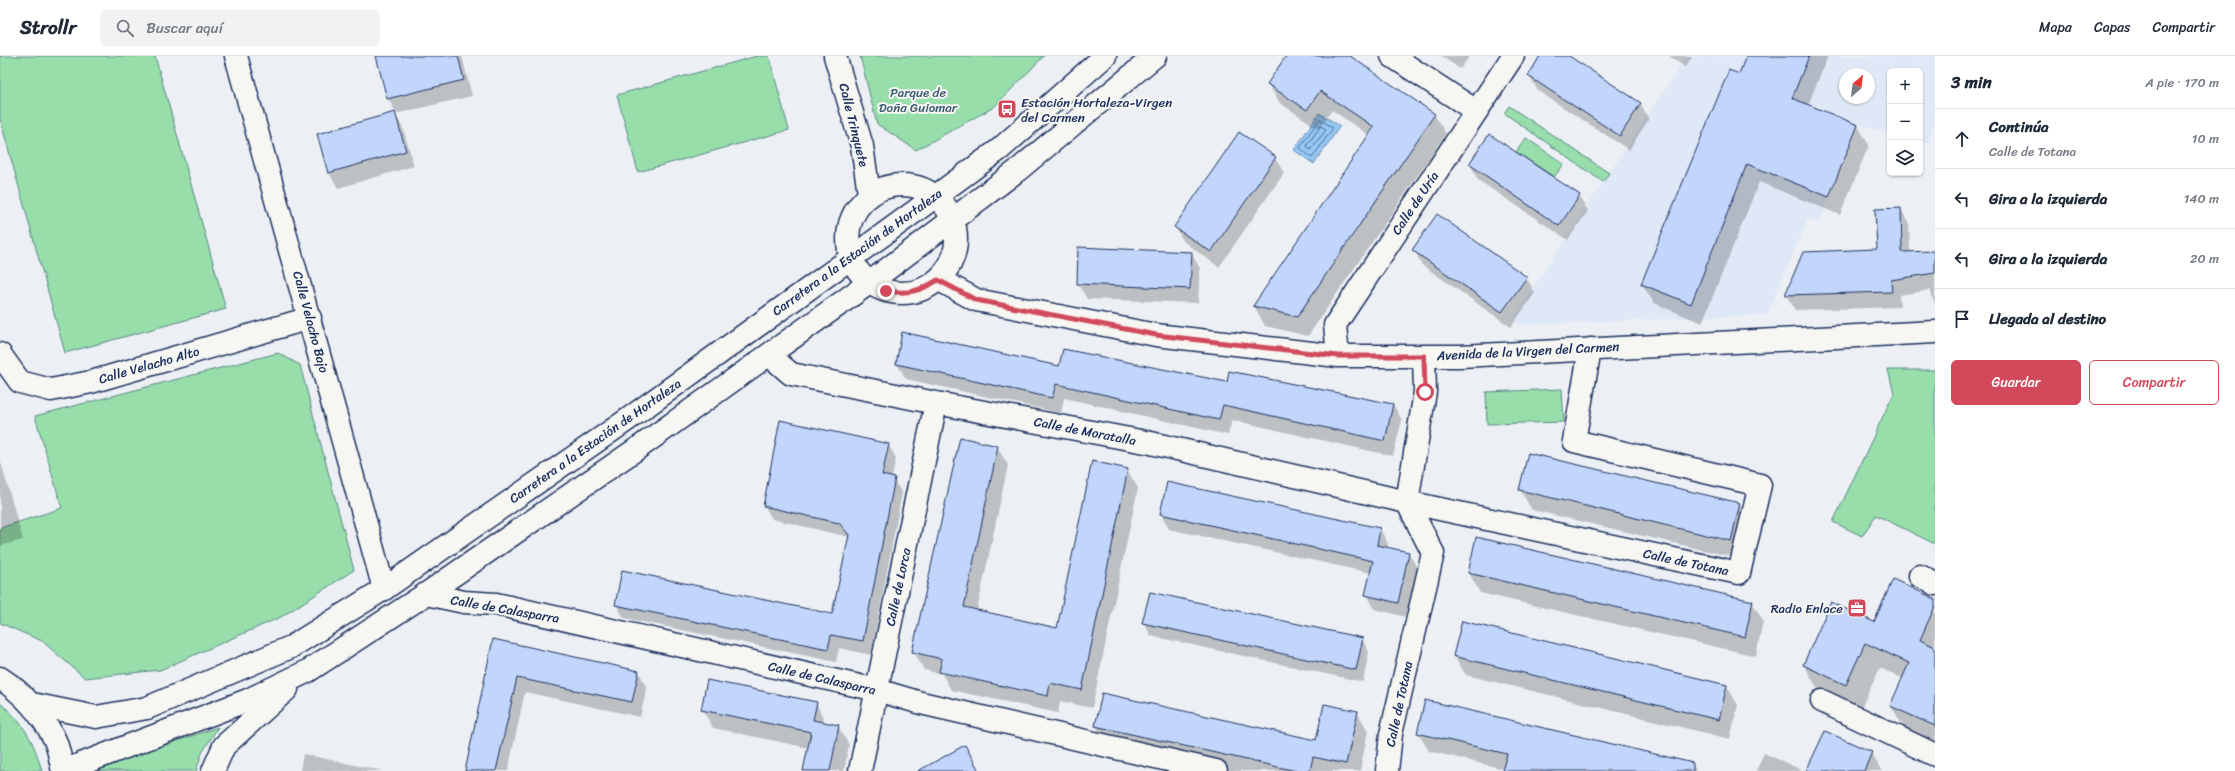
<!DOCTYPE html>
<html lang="es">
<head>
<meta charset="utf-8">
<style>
  body { margin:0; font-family:Sriracha,sans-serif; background:#f2f2f3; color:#1f2937 }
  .controls { position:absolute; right:12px; top:12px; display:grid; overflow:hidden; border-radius:6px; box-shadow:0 1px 3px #0004 }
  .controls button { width:36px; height:36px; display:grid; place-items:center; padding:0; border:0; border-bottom:1px solid #e0e1e3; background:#fff; color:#1f2937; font:20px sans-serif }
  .compass { position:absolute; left:1839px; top:12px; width:36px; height:36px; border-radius:50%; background:#fff; box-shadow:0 1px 3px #0004; rotate:28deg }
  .stop { position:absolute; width:12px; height:12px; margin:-9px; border:3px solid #d1495b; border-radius:50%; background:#fff }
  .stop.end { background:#d1495b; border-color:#fff; box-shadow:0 1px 4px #0008 }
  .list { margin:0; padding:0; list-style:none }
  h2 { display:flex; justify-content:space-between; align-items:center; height:52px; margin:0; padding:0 16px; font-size:17px }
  h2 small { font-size:13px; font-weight:400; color:#747a83 }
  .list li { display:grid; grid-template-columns:26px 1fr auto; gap:12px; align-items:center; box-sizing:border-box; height:60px; padding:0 16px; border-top:1px solid #e0e1e3 }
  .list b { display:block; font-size:15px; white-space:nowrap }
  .list p { margin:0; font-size:13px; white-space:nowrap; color:#747a83 }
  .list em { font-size:13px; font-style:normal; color:#747a83 }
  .actions { display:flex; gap:8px; padding:12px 16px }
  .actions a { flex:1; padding:9px 0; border:1px solid #d1495b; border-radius:6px; text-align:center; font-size:14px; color:#d1495b }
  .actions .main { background:#d1495b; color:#fff }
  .icon { flex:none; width:22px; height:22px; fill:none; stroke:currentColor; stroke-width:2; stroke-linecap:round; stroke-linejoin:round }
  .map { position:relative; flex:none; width:1935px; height:715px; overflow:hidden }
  header { display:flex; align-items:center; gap:24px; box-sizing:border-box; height:56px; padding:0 20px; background:#fff; border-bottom:1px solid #e0e1e3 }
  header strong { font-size:19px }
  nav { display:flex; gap:22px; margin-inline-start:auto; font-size:14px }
  .search { width:280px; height:36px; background:#f2f2f3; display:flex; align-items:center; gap:10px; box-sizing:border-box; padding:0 14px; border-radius:6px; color:#747a83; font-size:15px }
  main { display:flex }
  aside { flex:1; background:#fff }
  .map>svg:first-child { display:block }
  .built { fill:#dfe8f6; fill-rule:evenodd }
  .green { fill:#97deab; stroke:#598684 }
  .water { fill:#95c8f2; stroke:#648bb7 }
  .shadow { fill:#0003 }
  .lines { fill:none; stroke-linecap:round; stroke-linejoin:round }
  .shore { stroke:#4c6c99; stroke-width:1 }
  .building { fill:#c2d6fb; stroke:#1b2f5e }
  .street-casing { stroke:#1b2f5e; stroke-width:25 }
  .secondary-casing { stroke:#1b2f5e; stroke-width:25 }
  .street { stroke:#f6f6f2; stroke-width:22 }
  .secondary { stroke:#f6f6f2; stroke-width:22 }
  .route { stroke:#d1495b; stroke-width:5 }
  .labels { text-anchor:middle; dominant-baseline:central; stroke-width:4; stroke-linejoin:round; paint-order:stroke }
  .park-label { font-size:13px; fill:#3a5b71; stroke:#f6f6f2 }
  .poi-label { font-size:13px; fill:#1b2f5e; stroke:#f6f6f2; text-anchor:start }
  .street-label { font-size:13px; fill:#1b2f5e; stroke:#f6f6f2 }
</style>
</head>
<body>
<header>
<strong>Strollr</strong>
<div class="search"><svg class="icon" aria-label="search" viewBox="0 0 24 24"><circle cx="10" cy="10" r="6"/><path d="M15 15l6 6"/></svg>Buscar aquí</div>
<nav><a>Mapa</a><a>Capas</a><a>Compartir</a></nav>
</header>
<main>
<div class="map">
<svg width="1935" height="715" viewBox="0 0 1935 715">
  <rect width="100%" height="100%" fill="#ecf0f4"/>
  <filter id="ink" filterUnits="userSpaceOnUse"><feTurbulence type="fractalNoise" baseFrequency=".025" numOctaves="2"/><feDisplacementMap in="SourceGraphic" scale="8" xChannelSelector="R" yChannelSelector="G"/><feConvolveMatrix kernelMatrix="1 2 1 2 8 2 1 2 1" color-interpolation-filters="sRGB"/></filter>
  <g filter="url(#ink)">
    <path class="built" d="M 1687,0 L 1935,0 L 1935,61 L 1929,88 L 1920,85 L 1920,15 L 1890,15 L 1890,77 L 1858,69 L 1819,167 L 1808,163 L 1767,259 L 1518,269 L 1513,262 ZM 1845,18 L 1869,18 L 1869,42 L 1845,42 Z"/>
    <path class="green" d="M 0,0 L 155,0 L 226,253 L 65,297 L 0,63 Z
      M 757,0 L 769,0 L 789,74 L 638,116 L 617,39 Z
      M 860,0 L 1044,0 L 994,51 L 916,94 L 877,68 Z
      M 1509,50 L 1609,117 L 1603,126 L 1504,57 Z
      M 1526,82 L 1564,108 L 1554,121 L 1516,96 Z
      M 278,297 L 300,309 L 354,514 L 281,561 L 160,614 L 85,622 L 42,585 L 0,567 L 0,472 L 62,452 L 35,360 Z
      M 1888,314 L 1935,314 L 1935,488 L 1876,459 L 1862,480 L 1833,466 L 1894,337 Z
      M 1562,333 L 1564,366 L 1487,368 L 1486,336 Z
      M 0,647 C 24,667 34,685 42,715 L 0,715 Z
      M 218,671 L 202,697 L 196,715 L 99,715 L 110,708 Z"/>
    <path class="water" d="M 1319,57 L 1340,70 L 1314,108 L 1294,94 Z"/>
    <path class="shadow" d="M 377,0 L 462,0 L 472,40 L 395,58 L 403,72 L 414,110 L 338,132 L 329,117 L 318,79 L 396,56 L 388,43 Z
      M 1287,0 L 1348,0 L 1434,58 L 1446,78 L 1308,280 L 1265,270 L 1254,250 L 1370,80 L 1332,54 L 1319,73 L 1280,47 L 1268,28 Z
      M 1441,0 L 1470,0 L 1460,13 Z
      M 1542,0 L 1567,0 L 1640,48 L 1649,63 L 1629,94 L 1538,35 L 1529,20 Z
      M 1669,0 L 1693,0 L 1685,11 Z
      M 1747,0 L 1828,0 L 1808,49 L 1858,70 L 1869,89 L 1840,159 L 1759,126 L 1702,267 L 1654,247 L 1642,228 Z
      M 1275,102 L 1284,117 L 1219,211 L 1184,186 L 1175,171 Z
      M 1470,108 L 1579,139 L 1588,155 L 1568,184 L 1478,124 Z
      M 1901,153 L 1909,168 L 1910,197 L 1935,196 L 1935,247 L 1931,240 L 1931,234 L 1899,239 L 1900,251 L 1795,254 L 1786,239 L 1804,197 L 1878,194 Z
      M 1414,194 L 1526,221 L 1535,237 L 1511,271 L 1422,209 Z
      M 1191,197 L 1200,212 L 1198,247 L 1087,243 L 1078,227 Z
      M 897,308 L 1060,311 L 1393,348 L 1402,364 L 1393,400 L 1232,364 L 1228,379 L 1064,342 L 1061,357 L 906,323 Z
      M 888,388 L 896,402 L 892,422 L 902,437 L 871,599 L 839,592 L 836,606 L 624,562 L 616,548 L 833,559 L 849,481 L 772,463 L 764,449 Z
      M 997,391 L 1008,409 L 977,555 L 1058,573 L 1127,414 L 1138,432 L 1092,652 L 1060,645 L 1058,657 L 951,634 L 942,618 L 924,614 L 914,596 Z
      M 0,403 L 23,484 L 0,490 Z
      M 1168,427 L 1380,473 L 1388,488 L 1387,493 L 1409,497 L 1417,512 L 1406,561 L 1375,553 L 1367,539 L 1371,517 L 1169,473 L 1161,458 Z
      M 1520,434 L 1739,448 L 1751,467 L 1742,503 L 1532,454 Z
      M 1469,517 L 1752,546 L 1763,565 L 1756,600 L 1480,537 Z
      M 1935,543 L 1935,688 L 1906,675 L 1891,650 L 1904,623 L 1880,612 L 1860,654 L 1819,635 L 1804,609 Z
      M 1463,566 L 1727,630 L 1738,649 L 1730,683 L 1466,619 L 1454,600 Z
      M 1144,567 L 1362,583 L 1369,596 L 1363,626 L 1151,580 Z
      M 494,585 L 639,616 L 647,632 L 640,661 L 525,636 L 508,715 L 466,715 Z
      M 816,647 L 826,668 L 838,670 L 849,689 L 844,715 L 804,715 L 809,692 L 713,672 L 702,653 Z
      M 1357,656 L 1368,675 L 1360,715 L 1221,715 L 1107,690 L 1096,670 L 1317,686 Z
      M 1418,677 L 1692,708 L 1696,715 L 1503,715 L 1504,713 L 1429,695 Z
      M 1764,697 L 1804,715 L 1756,715 Z
      M 1871,697 L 1882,715 L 1808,715 Z
      M 303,698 L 383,715 L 300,715 Z"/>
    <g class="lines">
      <path class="shore" d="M 1320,63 L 1333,72 L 1312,102 L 1300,92 Z
        M 1321,70 L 1326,74 L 1310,94 L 1307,90 Z"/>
    </g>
    <path class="building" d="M 376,0 L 458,0 L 464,24 L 387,43 Z
      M 1286,0 L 1350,0 L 1435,58 L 1297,261 L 1253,250 L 1374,71 L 1320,35 L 1307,54 L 1267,28 Z
      M 1540,0 L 1569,0 L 1641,47 L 1620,80 L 1528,20 Z
      M 1746,0 L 1809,0 L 1792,42 L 1858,69 L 1829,141 L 1747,108 L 1691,248 L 1641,228 L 1729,14 L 1739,18 Z
      M 395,56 L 406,95 L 328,117 L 317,78 Z
      M 1239,76 L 1276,101 L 1211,196 L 1174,171 Z
      M 1489,78 L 1580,139 L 1559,170 L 1469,108 Z
      M 1901,152 L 1902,196 L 1935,195 L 1935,217 L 1891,224 L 1892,236 L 1785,239 L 1803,196 L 1877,193 L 1875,153 Z
      M 1437,158 L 1527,221 L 1502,256 L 1412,194 Z
      M 1078,191 L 1192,196 L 1190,233 L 1077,228 Z
      M 902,276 L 1059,310 L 1063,293 L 1227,326 L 1229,315 L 1393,348 L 1385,385 L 1223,349 L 1219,364 L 1056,328 L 1052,342 L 896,308 Z
      M 780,364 L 889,388 L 882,419 L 895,422 L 863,585 L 831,579 L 828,593 L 615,549 L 622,514 L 832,558 L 849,479 L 839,467 L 763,450 Z
      M 960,381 L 998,390 L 964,551 L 1057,572 L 1092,405 L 1128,413 L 1082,634 L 1050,627 L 1048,640 L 939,616 L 942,603 L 912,596 Z
      M 1528,397 L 1740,447 L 1731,485 L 1519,434 Z
      M 1167,426 L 1380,472 L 1377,489 L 1409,496 L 1398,547 L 1365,539 L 1373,505 L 1160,458 Z
      M 1476,481 L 1753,545 L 1745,581 L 1468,517 Z
      M 1893,523 L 1935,543 L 1935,550 L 1920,584 L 1935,591 L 1935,670 L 1890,650 L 1909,607 L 1865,587 L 1846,629 L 1803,609 L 1831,546 L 1874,566 Z
      M 1150,536 L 1363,582 L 1356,614 L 1142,567 Z
      M 1462,565 L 1727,629 L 1719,664 L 1453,600 Z
      M 493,583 L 639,615 L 632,646 L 517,622 L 496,715 L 465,715 Z
      M 707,624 L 817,646 L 813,664 L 839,669 L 830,715 L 803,715 L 811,676 L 701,654 Z
      M 1102,637 L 1316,684 L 1324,648 L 1358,655 L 1346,708 L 1313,701 L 1310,715 L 1296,715 L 1095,670 Z
      M 1425,644 L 1693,707 L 1693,715 L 1502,715 L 1507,698 L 1417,677 Z
      M 1825,675 L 1872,696 L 1864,715 L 1806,715 Z
      M 965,689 L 979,715 L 918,715 Z"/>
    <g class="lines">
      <defs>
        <path id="street" d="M 236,0 L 384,533
          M 835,0 L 862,90 L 869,138
          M 1392,0 L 1476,55
          M848 183a54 54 0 1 1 108 0a54 54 0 1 1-108 0Z
          M 938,223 L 976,244 L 1156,279 L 1338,300 L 1460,300 L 1935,276
          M 0,298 L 20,326 L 51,334 L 91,326 L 310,262
          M 769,299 L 791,318 L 936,347 L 1151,387 L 1407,446 L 1739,517 L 1760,429 L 1574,385 L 1590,293
          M 1338,300 L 1335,269 L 1513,0
          M 1920,520 L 1935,528
          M 426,538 L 464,546 L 496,548 L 877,634 L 921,647 L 1216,715
          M 1822,645 L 1935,699
          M 860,715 L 936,347
          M 1387,715 L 1391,678 L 1433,497 L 1407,446 L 1425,336 L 1424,300"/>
        <path id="secondary" d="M 0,622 C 23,637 41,657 54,682 C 59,692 60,704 63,715
          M 32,648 L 96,661 L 147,652 L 291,591 L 384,533 L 627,364 L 880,181 L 1000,93 L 1105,0
          M 63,715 L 248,644 L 308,615 L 426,538 L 641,390 L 869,227 L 1018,114 L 1155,0
          M 213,715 L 224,690 L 287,633"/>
      </defs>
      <use href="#street" class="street-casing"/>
      <use href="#secondary" class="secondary-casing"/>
      <use href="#street" class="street"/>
      <use href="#secondary" class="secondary"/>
    </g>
  </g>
  <g class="lines" filter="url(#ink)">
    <path class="route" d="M 886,235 C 909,238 918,236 938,224 L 976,244 L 1156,279 L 1338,300 L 1424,300 L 1425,336"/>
  </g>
  <defs>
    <symbol id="bus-square" viewBox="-11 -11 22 22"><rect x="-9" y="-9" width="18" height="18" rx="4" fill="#d1495b" stroke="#f6f6f2"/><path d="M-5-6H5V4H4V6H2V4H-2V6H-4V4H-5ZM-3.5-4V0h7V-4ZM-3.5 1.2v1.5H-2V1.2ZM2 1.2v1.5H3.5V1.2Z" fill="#fff"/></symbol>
    <symbol id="office-square" viewBox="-11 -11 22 22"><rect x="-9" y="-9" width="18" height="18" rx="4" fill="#d1495b" stroke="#f6f6f2"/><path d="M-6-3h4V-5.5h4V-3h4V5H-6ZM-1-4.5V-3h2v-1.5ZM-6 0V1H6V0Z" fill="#fff"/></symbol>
  </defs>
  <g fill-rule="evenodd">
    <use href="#bus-square" x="996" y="42" width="22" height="22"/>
    <use href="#office-square" x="1846" y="541" width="22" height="22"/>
  </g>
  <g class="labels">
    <g class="park-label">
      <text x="918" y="36">Parque de<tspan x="918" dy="15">Doña Guiomar</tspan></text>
    </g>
    <g class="poi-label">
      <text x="1021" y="46">Estación Hortaleza-Virgen<tspan x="1021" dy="15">del Carmen</tspan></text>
      <text x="1843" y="552" text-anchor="end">Radio Enlace</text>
    </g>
    <g class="street-label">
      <text transform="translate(854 69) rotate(76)">Calle Trinquete</text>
      <text transform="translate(1415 147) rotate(-56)">Calle de Uría</text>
      <text transform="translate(857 196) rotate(-36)">Carretera a la Estación de Hortaleza</text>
      <text transform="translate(311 266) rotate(75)">Calle Velacho Bajo</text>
      <text transform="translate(1528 295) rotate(-3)">Avenida de la Virgen del Carmen</text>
      <text transform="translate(149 309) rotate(-16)">Calle Velacho Alto</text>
      <text transform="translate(1085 375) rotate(11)">Calle de Moratalla</text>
      <text transform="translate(595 385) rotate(-35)">Carretera a la Estación de Hortaleza</text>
      <text transform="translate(1686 506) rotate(12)">Calle de Totana</text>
      <text transform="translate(898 531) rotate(-78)">Calle de Lorca</text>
      <text transform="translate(505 553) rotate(10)">Calle de Calasparra</text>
      <text transform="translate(822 622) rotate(13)">Calle de Calasparra</text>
      <text transform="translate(1399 648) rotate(-78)">Calle de Totana</text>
    </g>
  </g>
</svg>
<div class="controls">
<button>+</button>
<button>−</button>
<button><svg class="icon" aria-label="layers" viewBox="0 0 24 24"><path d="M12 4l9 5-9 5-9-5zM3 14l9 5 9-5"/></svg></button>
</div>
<svg class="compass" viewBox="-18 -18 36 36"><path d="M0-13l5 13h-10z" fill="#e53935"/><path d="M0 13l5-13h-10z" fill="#747a83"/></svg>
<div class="stop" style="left:1425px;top:336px"></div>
<div class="stop end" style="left:886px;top:235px"></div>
</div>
<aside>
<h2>3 min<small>A pie · 170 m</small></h2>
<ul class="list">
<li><svg class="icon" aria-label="ahead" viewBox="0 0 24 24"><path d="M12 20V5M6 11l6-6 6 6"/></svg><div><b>Continúa</b><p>Calle de Totana</p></div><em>10 m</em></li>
<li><svg class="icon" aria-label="left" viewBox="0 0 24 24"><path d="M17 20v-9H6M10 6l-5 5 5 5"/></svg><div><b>Gira a la izquierda</b></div><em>140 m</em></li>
<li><svg class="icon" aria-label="left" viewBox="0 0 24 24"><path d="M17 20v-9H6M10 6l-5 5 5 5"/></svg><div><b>Gira a la izquierda</b></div><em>20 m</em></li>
<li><svg class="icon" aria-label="arrive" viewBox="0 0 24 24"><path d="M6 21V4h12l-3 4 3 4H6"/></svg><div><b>Llegada al destino</b></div></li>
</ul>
<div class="actions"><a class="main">Guardar</a><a>Compartir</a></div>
</aside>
</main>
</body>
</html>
